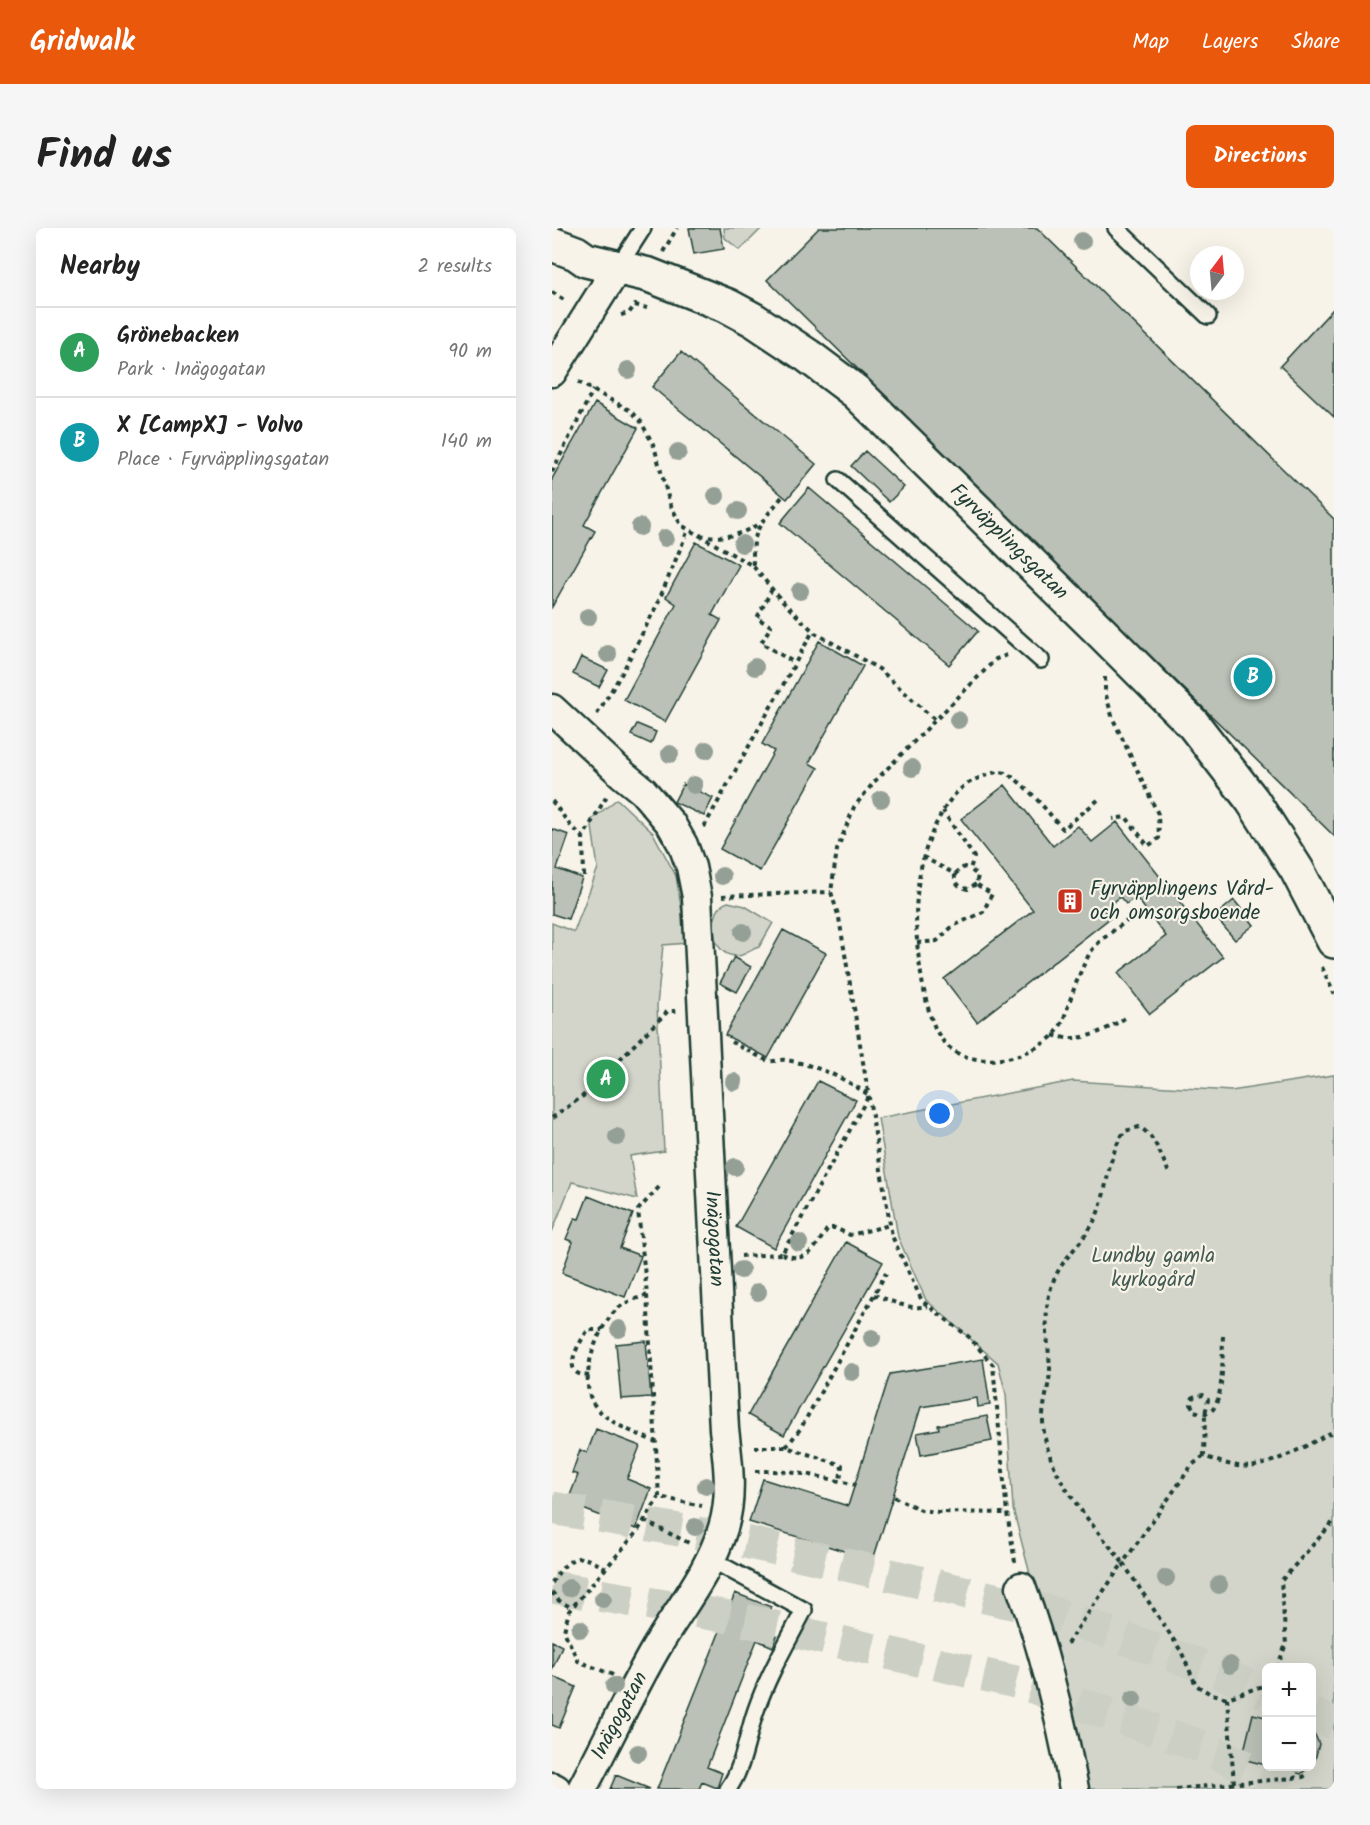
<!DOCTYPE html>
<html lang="en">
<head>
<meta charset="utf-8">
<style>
  body { margin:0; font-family:Kalam,sans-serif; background:#f6f6f6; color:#222 }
  .controls { position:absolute; right:18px; bottom:18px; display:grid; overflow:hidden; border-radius:9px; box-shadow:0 6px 24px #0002 }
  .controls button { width:54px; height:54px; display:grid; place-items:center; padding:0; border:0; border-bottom:2px solid #e0e0e0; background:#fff; color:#222; font:30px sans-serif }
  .compass { position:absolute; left:638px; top:18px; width:54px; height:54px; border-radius:50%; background:#fff; box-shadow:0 6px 24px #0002; rotate:16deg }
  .you { position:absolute; left:388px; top:886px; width:21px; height:21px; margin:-15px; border:4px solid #fff; border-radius:50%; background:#1a73e8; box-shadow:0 0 0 9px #1a73e833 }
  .badge { display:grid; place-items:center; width:39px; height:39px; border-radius:50%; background:#ea580c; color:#fff; font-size:20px; font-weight:700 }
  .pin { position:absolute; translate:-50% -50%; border:3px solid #fff; box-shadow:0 2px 6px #0006 }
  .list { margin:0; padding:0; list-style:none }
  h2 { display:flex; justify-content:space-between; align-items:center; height:78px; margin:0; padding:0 24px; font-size:26px }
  h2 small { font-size:20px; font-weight:400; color:#767676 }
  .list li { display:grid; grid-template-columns:39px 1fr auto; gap:18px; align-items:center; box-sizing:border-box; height:90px; padding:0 24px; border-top:2px solid #e0e0e0 }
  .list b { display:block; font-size:22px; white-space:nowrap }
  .list p { margin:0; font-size:20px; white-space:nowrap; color:#767676 }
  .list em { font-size:20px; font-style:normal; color:#767676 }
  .map { position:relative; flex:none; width:782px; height:1561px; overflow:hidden; border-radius:9px }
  header { display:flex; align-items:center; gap:36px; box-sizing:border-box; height:84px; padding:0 30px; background:#ea580c; color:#fff }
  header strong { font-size:28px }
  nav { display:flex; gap:33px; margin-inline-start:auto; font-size:21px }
  .intro { display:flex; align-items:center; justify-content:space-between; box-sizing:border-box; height:144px; padding:0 36px }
  h1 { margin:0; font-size:42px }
  .button { padding:15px 27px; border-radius:9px; background:#ea580c; color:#fff; font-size:21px; font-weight:700 }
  main { display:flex; gap:36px; padding:0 36px }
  aside { flex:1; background:#fff; border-radius:9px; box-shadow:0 6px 24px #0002 }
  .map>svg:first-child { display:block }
  .green { fill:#d3d5ca; stroke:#79897f; stroke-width:1.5; fill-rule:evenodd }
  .building { fill:#bbc1b6; stroke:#1f3d34; stroke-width:1.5 }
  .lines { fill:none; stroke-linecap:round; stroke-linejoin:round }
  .trunk-tunnel { stroke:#cccfc4; stroke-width:33; stroke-dasharray:33 16; stroke-linecap:butt }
  .service-casing { stroke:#1f3d34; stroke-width:20 }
  .minor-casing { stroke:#1f3d34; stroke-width:33 }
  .tertiary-casing { stroke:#1f3d34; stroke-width:38 }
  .path { stroke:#1f3d34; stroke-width:4; stroke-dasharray:4.5 4.5; stroke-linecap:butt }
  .service { stroke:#f7f3e8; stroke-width:15 }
  .minor { stroke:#f7f3e8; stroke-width:28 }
  .tertiary { stroke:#f7f3e8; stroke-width:33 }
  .tree { fill:#949f96 }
  .labels { text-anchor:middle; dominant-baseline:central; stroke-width:4.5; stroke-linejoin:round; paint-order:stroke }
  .street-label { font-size:21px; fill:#1f3d34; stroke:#f7f3e8 }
  .poi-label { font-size:21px; fill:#1f3d34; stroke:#f7f3e8; text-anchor:start }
  .park-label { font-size:21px; fill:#435b52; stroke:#f7f3e8 }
</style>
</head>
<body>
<header>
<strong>Gridwalk</strong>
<nav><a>Map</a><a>Layers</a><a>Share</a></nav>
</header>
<div class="intro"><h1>Find us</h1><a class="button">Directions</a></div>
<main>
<aside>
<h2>Nearby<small>2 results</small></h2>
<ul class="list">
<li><span class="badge" style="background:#2e9e5b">A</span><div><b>Grönebacken</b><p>Park · Inägogatan</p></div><em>90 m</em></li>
<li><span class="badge" style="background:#0f9aa8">B</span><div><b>X [CampX] - Volvo</b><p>Place · Fyrväpplingsgatan</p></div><em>140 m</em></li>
</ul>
</aside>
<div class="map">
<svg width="782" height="1561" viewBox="0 0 782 1561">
  <rect width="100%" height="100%" fill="#f7f3e8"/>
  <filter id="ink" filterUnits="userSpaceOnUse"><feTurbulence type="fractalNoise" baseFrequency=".0167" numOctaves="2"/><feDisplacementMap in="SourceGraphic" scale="12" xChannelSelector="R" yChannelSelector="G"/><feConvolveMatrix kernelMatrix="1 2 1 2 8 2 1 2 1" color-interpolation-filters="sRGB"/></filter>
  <g filter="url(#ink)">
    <path class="green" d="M 172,0 L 210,0 L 188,22 L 173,10 Z
      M 65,571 L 101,605 L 124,648 L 135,715 L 111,717 L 105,778 L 112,923 L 78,928 L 85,971 L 20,954 L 0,1004 L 0,695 L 22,704 L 46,640 L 39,592 Z
      M 176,674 L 193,678 L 221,695 L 207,719 C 199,721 194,727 186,728 C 155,729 156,679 176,674 Z
      M 782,847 L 782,1561 L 534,1561 L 461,1281 L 454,1166 L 446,1135 L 374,1072 L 346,1009 L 326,890 L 521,853 L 679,863 ZM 714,1440 L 760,1440 L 760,1538 L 714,1538 Z"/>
    <path class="building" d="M 137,0 L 168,0 L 172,21 L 142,26 Z
      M 267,0 L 485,0 L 782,291 L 782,608 L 215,52 Z
      M 782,80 L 782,189 L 728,138 Z
      M 129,124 L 264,236 L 235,271 L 100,159 Z
      M 43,175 L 86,200 L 32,297 L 43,303 L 0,379 L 0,251 Z
      M 313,223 L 352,259 L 337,274 L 299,238 Z
      M 257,260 L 426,403 L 397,437 L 228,295 Z
      M 144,314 L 187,337 L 160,387 L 169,392 L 113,494 L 72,472 L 124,376 L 114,369 Z
      M 267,413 L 311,438 L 257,535 L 266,540 L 208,643 L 168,621 L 222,523 L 210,516 Z
      M 29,429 L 56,442 L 47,459 L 21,446 Z
      M 85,496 L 104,504 L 99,516 L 79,507 Z
      M 131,556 L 161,570 L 152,588 L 122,574 Z
      M 453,557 L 501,618 L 526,598 L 540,614 L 565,594 L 671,729 L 598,786 L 566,745 L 614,708 L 584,669 L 574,676 L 568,669 L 552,682 L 558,690 L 425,794 L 392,751 L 481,682 L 409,591 Z
      M 0,601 L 17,607 L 5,641 L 30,650 L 16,691 L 0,686 Z
      M 682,672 L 702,697 L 683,712 L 663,688 Z
      M 231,702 L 274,725 L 216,830 L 173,807 Z
      M 182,729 L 199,739 L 185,764 L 168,755 Z
      M 266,853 L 304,872 L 222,1020 L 184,999 Z
      M 36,968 L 81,986 L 68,1020 L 89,1028 L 73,1069 L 10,1045 L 21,1014 L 14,1011 L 23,990 L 27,991 Z
      M 294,1014 L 331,1034 L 232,1207 L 196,1187 Z
      M 94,1113 L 99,1169 L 69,1171 L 64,1116 Z
      M 431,1131 L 438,1177 L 426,1179 L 425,1170 L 369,1179 L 321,1332 L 197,1294 L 211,1251 L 296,1278 L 338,1146 Z
      M 435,1188 L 440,1213 L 369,1227 L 365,1205 L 387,1201 L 386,1197 Z
      M 44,1201 L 88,1218 L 75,1251 L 99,1261 L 84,1301 L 15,1275 L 26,1247 L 20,1245 L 28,1222 L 35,1225 Z
      M 183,1365 L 219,1379 L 210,1402 L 225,1408 L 221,1419 L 205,1412 L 155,1539 L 170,1545 L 165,1560 L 150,1554 L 147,1561 L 105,1561 Z
      M 0,1413 L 10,1418 L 0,1442 Z
      M 0,1448 L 24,1459 L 7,1500 L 0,1497 Z
      M 701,1486 L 714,1489 L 714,1537 L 690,1531 Z
      M 760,1500 L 767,1516 L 762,1535 L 760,1537 Z
      M 720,1538 L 758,1538 L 749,1546 Z
      M 64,1547 L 98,1561 L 58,1561 Z"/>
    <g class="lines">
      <path class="trunk-tunnel" d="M 0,1280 L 185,1312 L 499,1384 L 675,1447 L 714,1466
        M 0,1359 L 183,1390 L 472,1456 L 651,1519 L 742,1561
        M 760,1486 L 782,1496"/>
      <defs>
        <path id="service" d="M 564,0 L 656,88
          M 66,39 L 91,0
          M 286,252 L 489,432
          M 158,1331 L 252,1382 C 235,1415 216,1447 204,1482 C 195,1507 192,1539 176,1561"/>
        <g id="minor">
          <path d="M 0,144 L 66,39"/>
          <path id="s1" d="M 0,481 L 70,546 L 91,563 L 119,596 L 131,617 L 139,639 L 145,669 L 172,1201 C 176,1233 181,1268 171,1300 C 158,1343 127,1381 104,1420 C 78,1465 55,1514 30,1561"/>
          <path d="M 469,1359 C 493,1424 509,1492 522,1561"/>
          <path d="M 0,1559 L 4,1561"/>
        </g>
        <g id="tertiary">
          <path id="s2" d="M 0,16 L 24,25 L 34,32 L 97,47 L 176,78 L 202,92 L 256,128 L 304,164 L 549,404 L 641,496 L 700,572 L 745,642 L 782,713"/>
        </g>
      </defs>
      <use href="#service" class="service-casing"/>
      <use href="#minor" class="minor-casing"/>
      <use href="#tertiary" class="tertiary-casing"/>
      <path class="path" d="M 111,24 L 125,0
        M 0,64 L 15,74
        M 69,87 L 77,85 L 83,77 L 95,80
        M 26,154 L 79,183 L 88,192 L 102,218 L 118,276 L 129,297 L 201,338 L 230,373 L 263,405 L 327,441 L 383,492
        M 0,244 L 41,162
        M 148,307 C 168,311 188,308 206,296
        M 201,337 C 200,301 208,296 230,269
        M 220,361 L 205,390 L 219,398 L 209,415 L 243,435
        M 455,427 L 444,431 L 323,553 L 302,579 L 285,622 L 279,664 L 287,690 L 340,1008 L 370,1073 L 417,1109 L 441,1137 L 455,1285 L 463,1334
        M 553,449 L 553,464 L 561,491 L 606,586 L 607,610 L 596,618 L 574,589 L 561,591
        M 45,486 L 70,445 L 105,377 L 136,302
        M 546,572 L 511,601 C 498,587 470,551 453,545 C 444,542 436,547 427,550 C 406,558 395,574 385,594 C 359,645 361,703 371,758 C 375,776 379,798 391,813 C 410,837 449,835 475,824 C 486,819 501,811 507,800 C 512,793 514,783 517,775 C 523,758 529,740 538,725 C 547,711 563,702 576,692
        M 0,573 L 18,597 L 31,609
        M 152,599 L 261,403
        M 371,629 L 403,646 L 412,639 L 418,641
        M 403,646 C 402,656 408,659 416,661 L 424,656
        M 32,648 L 31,609 L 56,566
        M 170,668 L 279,664
        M 365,715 L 385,713 L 401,698 L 431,684 L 440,666 L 424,656 L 426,648 L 418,641 L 422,629 L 391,583
        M 770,739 L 782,766
        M 501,807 C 526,816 551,804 573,790
        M 179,814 L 216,833 C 223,834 228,831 234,832 C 264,837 292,850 317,867 L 230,1026 L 189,1028
        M 0,890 L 31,868 L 116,783 L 125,783
        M 107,959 L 86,982 L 95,1067 L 107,1269 L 150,1278
        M 230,1026 C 257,1037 263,1019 276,1000 L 283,1000 L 298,1007 L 338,997
        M 95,1067 C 87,1070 76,1073 69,1078 C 46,1094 23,1155 44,1179 C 59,1197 84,1205 104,1214
        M 322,1067 C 339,1072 357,1083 376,1078
        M 671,1108 C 670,1124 673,1179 656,1185 C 651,1186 646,1184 642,1183 L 639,1176 L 641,1169 L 651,1167 L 656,1172 L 653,1186 L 652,1228 C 667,1234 687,1241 703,1238 C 731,1232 757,1216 782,1203
        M 37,1148 C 32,1147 26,1147 23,1143 C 15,1133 30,1111 36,1102 L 50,1102
        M 202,1219 L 234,1219 L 290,1237 L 288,1253
        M 234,1219 L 249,1200 L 334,1045
        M 652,1228 L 640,1237 L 571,1335 L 629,1423 L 644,1457 L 657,1465 L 675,1470
        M 203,1243 C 237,1242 269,1248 303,1257
        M 342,1269 L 369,1282 L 387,1284 L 455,1285
        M 92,1293 L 137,1315
        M 0,1355 C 5,1345 18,1328 30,1330 C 38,1331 47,1337 54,1340
        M 0,1364 L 6,1372 L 20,1380
        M 515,1416 L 571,1335 C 539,1293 494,1250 491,1194 C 490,1176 498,1158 498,1140 C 496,1110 490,1083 501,1054 C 510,1029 534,1013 544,989 C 557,961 554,929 573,903 L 587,899 C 604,908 610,931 618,947
        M 725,1440 L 734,1416 L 729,1353 L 782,1293
        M 61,1447 L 26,1433 L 12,1403 L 17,1383 L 85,1304 L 107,1269
        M 682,1555 L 675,1470 L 714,1457
        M 624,1561 L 751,1549 L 756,1546"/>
      <use href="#service" class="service"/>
      <use href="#minor" class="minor"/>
      <use href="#tertiary" class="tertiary"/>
    </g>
    <g class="tree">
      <circle cx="530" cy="13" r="9"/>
      <circle cx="76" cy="142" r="9"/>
      <circle cx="126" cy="224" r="9"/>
      <circle cx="164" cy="268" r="9"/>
      <circle cx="186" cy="283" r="9"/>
      <circle cx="88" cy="299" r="9"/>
      <circle cx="113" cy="310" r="9"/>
      <circle cx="190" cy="316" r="9"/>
      <circle cx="248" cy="363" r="9"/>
      <circle cx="36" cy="389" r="9"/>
      <circle cx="56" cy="426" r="9"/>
      <circle cx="203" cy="439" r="9"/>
      <circle cx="406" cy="492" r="9"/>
      <circle cx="154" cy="522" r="9"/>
      <circle cx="118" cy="526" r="9"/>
      <circle cx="360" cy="540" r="9"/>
      <circle cx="142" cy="557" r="9"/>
      <circle cx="329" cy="571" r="9"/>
      <circle cx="170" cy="648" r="9"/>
      <circle cx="191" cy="704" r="9"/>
      <circle cx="182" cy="854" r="9"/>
      <circle cx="65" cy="909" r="9"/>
      <circle cx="183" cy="939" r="9"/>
      <circle cx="247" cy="1015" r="9"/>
      <circle cx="189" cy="1042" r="9"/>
      <circle cx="206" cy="1064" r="9"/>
      <circle cx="67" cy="1101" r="9"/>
      <circle cx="320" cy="1110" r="9"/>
      <circle cx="300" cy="1144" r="9"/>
      <circle cx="154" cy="1258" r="9"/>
      <circle cx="143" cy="1299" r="9"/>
      <circle cx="614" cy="1350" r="9"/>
      <circle cx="667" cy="1357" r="9"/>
      <circle cx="17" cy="1360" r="9"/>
      <circle cx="51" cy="1371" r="9"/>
      <circle cx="28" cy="1401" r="9"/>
      <circle cx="678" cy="1437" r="9"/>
      <circle cx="62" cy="1458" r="9"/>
      <circle cx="581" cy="1471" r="9"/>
      <circle cx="86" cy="1525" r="9"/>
    </g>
  </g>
  <defs>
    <symbol id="building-square" viewBox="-11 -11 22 22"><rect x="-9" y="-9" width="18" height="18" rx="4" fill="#c8321e" stroke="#f7f3e8"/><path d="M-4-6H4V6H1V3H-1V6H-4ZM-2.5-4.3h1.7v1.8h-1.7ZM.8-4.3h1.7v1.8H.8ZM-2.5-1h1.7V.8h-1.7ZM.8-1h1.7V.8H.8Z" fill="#fff"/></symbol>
  </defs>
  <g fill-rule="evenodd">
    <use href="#building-square" x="503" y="658" width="30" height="30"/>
  </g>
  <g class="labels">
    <g class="street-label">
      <text stroke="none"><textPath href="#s2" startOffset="556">Fyrväpplingsgatan</textPath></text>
      <text stroke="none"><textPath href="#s1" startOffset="586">Inägogatan</textPath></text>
      <text transform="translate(68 1488) rotate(-62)">Inägogatan</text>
    </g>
    <g class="poi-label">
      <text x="538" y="661">Fyrväpplingens Vård-<tspan x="538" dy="24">och omsorgsboende</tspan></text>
    </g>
    <g class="park-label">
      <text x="601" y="1028">Lundby gamla<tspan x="601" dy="24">kyrkogård</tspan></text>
    </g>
  </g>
</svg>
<div class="controls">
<button>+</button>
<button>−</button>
</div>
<svg class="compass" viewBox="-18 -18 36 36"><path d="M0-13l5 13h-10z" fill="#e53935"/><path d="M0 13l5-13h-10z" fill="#767676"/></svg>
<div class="you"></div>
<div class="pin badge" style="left:54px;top:851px;background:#2e9e5b">A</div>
<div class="pin badge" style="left:701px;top:449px;background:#0f9aa8">B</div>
</div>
</main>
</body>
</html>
